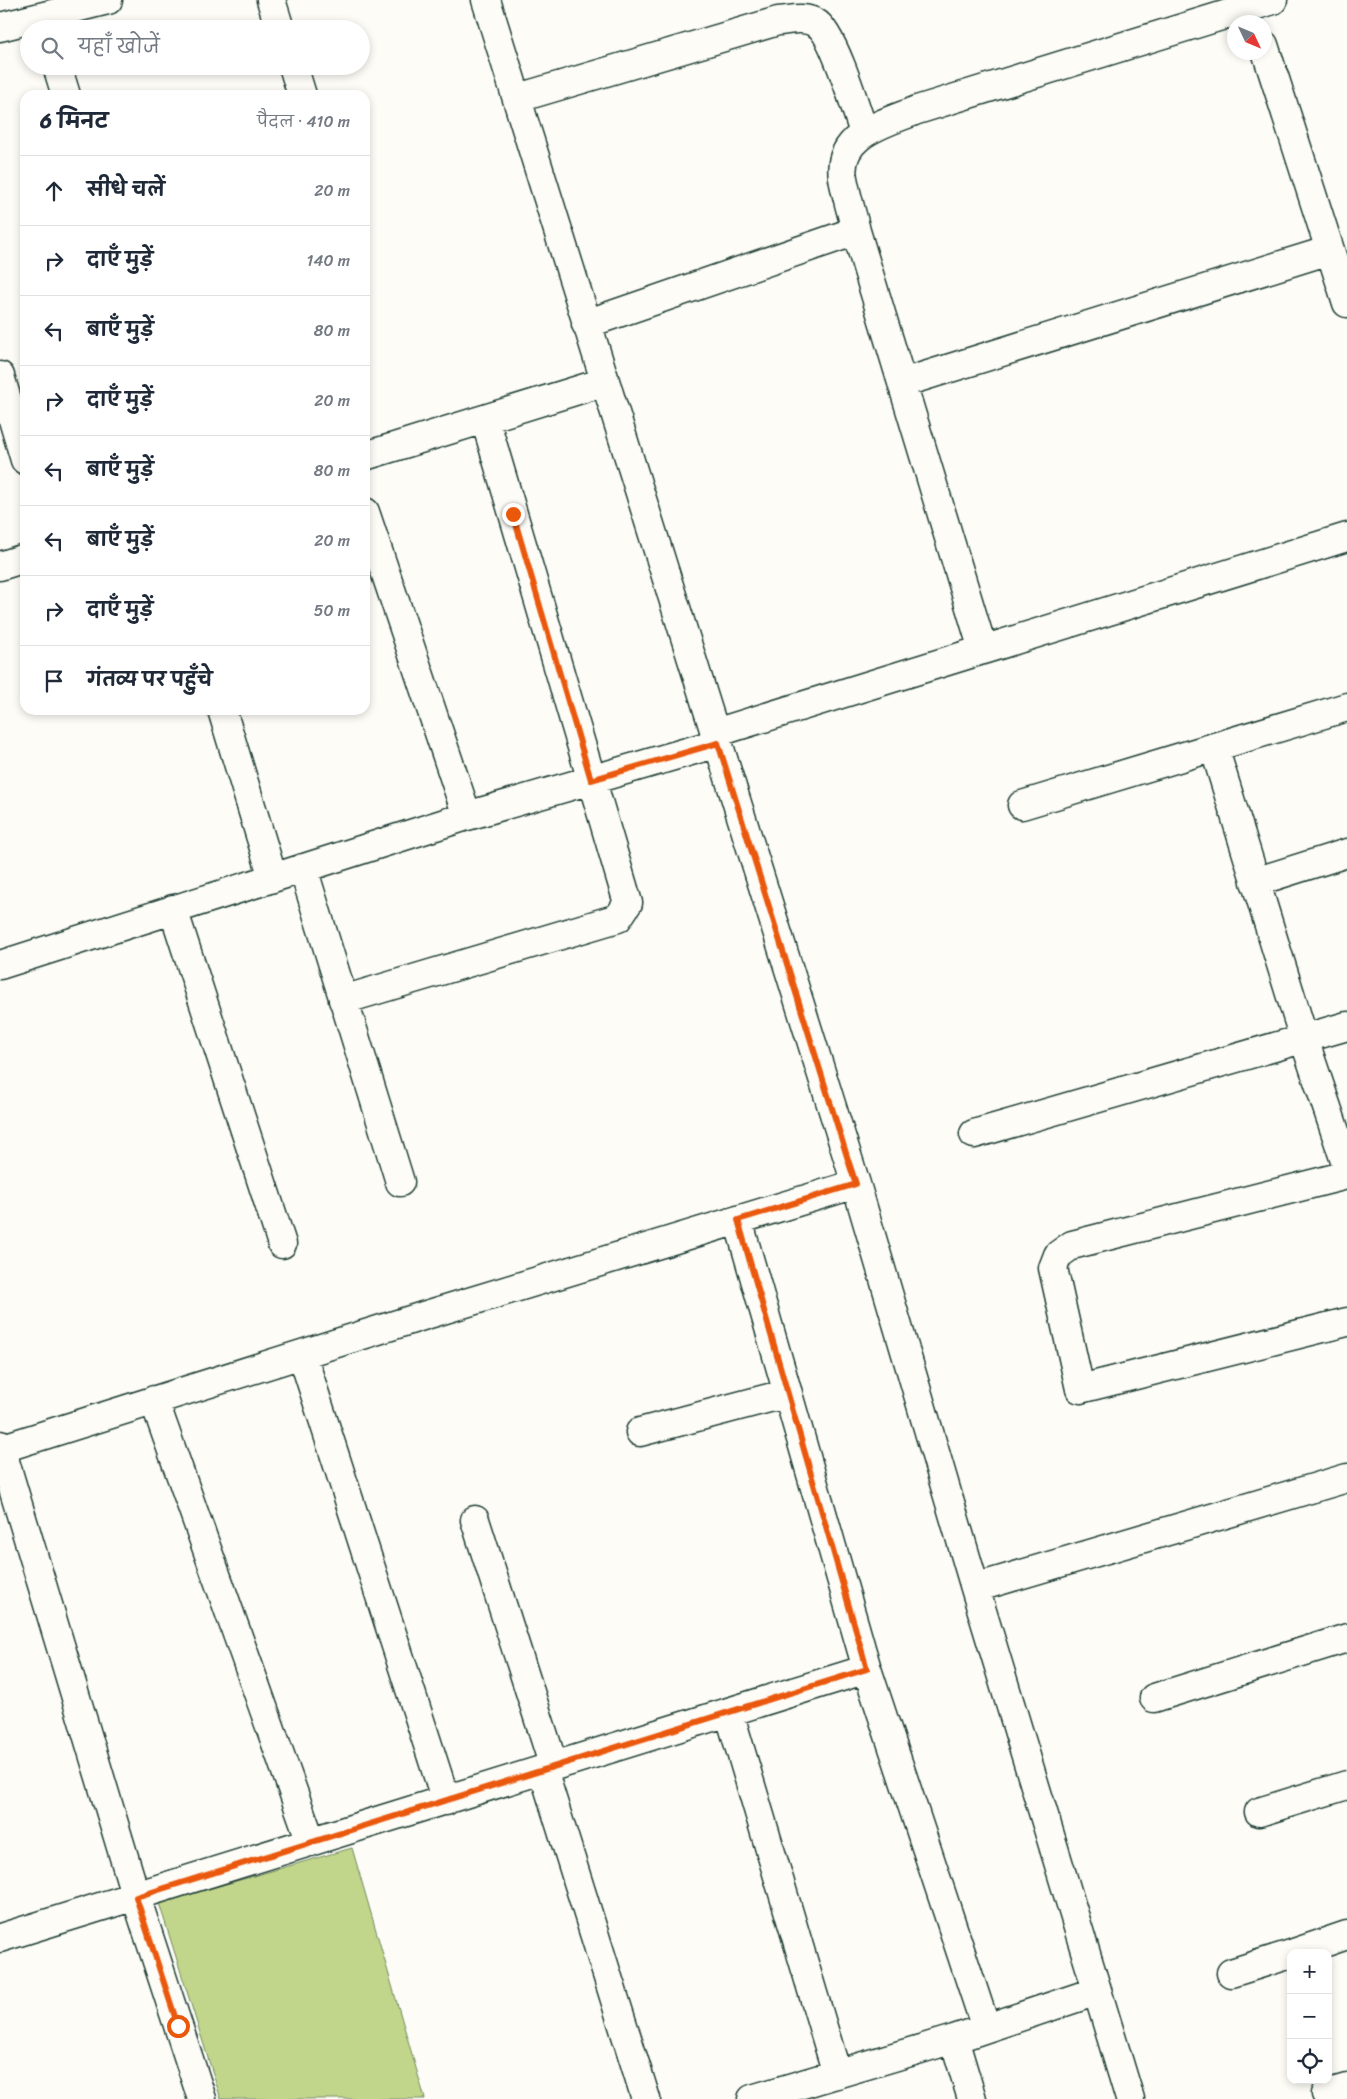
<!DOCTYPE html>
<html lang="hi">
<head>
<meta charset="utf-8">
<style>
  body { margin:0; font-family:Sriracha,"Playpen Sans Deva",sans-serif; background:#f6f6f7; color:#1f2937 }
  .controls { position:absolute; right:15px; bottom:15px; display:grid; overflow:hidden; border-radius:10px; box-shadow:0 2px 8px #0003 }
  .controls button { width:45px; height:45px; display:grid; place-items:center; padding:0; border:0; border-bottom:1px solid #e0e1e3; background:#fff; color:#1f2937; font:25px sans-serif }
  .compass { position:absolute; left:1227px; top:15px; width:45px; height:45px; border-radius:50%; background:#fff; box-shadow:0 2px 8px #0003; rotate:134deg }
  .stop { position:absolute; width:15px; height:15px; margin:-11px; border:4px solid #ea580c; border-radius:50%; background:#fff }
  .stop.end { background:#ea580c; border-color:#fff; box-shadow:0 1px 5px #0008 }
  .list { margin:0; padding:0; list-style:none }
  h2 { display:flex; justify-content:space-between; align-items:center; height:65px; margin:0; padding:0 20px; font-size:21px }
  h2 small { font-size:16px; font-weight:400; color:#747a83 }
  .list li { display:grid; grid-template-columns:32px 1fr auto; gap:15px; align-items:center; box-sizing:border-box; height:70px; padding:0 20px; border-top:1px solid #e0e1e3 }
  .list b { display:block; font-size:19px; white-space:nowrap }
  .list em { font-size:16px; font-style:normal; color:#747a83 }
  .icon { flex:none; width:28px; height:28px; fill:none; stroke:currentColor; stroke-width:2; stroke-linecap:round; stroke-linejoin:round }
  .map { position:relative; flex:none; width:1347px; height:2099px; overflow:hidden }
  .search { position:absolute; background:#fff; box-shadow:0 2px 8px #0003; left:20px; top:20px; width:350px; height:55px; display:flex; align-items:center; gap:12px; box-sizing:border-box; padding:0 18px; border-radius:28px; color:#747a83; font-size:19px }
  .panel { position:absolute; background:#fff; box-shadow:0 2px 8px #0003; left:20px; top:90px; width:350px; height:625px; border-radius:15px }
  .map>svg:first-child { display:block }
  .green { fill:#c2d68b; stroke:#708a60 }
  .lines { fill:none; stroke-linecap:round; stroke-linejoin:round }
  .street-casing { stroke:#1f3d34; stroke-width:31 }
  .secondary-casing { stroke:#1f3d34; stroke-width:31 }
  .street { stroke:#fdfcf7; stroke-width:28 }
  .secondary { stroke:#fdfcf7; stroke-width:28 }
  .route { stroke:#ea580c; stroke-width:6 }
</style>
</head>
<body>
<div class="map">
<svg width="1347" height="2099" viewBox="0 0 1347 2099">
  <rect width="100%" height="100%" fill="#fdfcf7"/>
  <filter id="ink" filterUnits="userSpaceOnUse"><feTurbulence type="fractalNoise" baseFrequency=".02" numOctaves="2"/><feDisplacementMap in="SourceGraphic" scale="10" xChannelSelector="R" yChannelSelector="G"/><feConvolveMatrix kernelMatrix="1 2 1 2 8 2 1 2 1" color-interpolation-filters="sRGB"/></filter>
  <g filter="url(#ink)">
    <path class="green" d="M 352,1848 L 425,2099 L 221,2099 L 159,1903 Z"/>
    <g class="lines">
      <defs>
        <path id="street" d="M 271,0 L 280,29
          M 486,0 L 856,1184 L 975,1588 L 1130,2099
          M 1264,45 L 1347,303
          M 57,66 L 66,95
          M 293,66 L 302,95
          M 518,98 L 778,21 C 791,20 804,16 816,23 C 833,32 857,112 864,133
          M 586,324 L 856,231
          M 0,376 L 25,460
          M 902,383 L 1330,250
          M 365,456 L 604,382
          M 365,512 L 467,816
          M 0,566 L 25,558
          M 983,650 L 856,231 C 852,213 846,195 843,178 C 836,134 886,123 917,110 L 1273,0
          M 222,710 L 273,878
          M 715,733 L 1347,537
          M 1214,747 L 1304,1039 L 1347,1167
          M 1022,805 L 1347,707
          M 303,868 L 400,1182
          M 1255,882 L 1347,853
          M 173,909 L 282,1244
          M 0,965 L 467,816 L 718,743
          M 343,1000 L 618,918 L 628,903 L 485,419
          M 974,1134 L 1347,1026
          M 1347,1175 L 1072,1245 L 1058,1255 L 1053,1268 L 1080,1389 L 1347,1322
          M 738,1220 L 867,1669 L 986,2028
          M 302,1354 L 446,1801
          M 154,1400 L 311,1842
          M 640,1432 L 788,1393
          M 0,1445 L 136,1897 L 202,2099
          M 0,1449 L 426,1315 L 856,1184
          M 475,1520 L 554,1767
          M 975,1588 L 1347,1478
          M 1154,1698 L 1347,1638
          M 729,1712 L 837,2074
          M 543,1770 L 646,2099
          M 1259,1812 L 1347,1785
          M 0,1938 L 867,1669
          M 1294,1953 L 1347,1935
          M 1231,1973 L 1291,1954
          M 954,2039 L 972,2099
          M 1326,2094 L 1347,2088
          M 752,2099 L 954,2039 L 1097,1991"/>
        <path id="secondary" d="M 0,27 L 108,0"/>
      </defs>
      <use href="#street" class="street-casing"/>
      <use href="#secondary" class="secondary-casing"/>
      <use href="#street" class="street"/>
      <use href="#secondary" class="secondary"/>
    </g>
  </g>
  <g class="lines" filter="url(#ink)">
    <path class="route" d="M 178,2026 L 136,1897 L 867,1669 L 738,1220 L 856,1184 L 850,1166 L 718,743 L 591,780 L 513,514"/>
  </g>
</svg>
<div class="controls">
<button>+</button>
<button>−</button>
<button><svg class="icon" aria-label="locate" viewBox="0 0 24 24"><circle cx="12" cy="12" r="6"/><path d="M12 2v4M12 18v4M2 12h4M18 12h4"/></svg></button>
</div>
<svg class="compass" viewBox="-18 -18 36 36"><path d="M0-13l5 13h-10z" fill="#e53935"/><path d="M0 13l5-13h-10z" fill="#747a83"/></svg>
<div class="stop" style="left:178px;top:2026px"></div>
<div class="stop end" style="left:513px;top:514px"></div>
<div class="search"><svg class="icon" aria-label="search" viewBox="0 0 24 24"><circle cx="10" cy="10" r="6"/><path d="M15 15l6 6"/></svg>यहाँ खोजें</div>
<section class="panel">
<h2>6 मिनट<small>पैदल · 410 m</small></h2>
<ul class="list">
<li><svg class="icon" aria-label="ahead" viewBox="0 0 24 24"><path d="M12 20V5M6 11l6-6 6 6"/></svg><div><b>सीधे चलें</b></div><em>20 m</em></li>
<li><svg class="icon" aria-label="right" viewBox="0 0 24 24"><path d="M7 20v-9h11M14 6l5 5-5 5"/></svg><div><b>दाएँ मुड़ें</b></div><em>140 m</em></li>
<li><svg class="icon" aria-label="left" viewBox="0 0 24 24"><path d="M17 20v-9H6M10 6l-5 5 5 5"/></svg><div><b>बाएँ मुड़ें</b></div><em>80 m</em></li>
<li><svg class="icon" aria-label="right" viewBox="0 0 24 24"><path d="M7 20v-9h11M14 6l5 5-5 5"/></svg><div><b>दाएँ मुड़ें</b></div><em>20 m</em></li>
<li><svg class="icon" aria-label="left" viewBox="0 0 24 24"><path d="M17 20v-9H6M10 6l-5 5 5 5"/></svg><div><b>बाएँ मुड़ें</b></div><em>80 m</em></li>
<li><svg class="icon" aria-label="left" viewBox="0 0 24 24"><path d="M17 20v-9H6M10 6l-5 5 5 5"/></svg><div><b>बाएँ मुड़ें</b></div><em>20 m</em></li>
<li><svg class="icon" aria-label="right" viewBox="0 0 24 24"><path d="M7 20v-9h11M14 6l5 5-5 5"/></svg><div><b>दाएँ मुड़ें</b></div><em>50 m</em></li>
<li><svg class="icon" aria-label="arrive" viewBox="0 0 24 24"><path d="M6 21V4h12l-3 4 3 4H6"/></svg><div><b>गंतव्य पर पहुँचे</b></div></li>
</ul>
</section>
</div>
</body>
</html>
